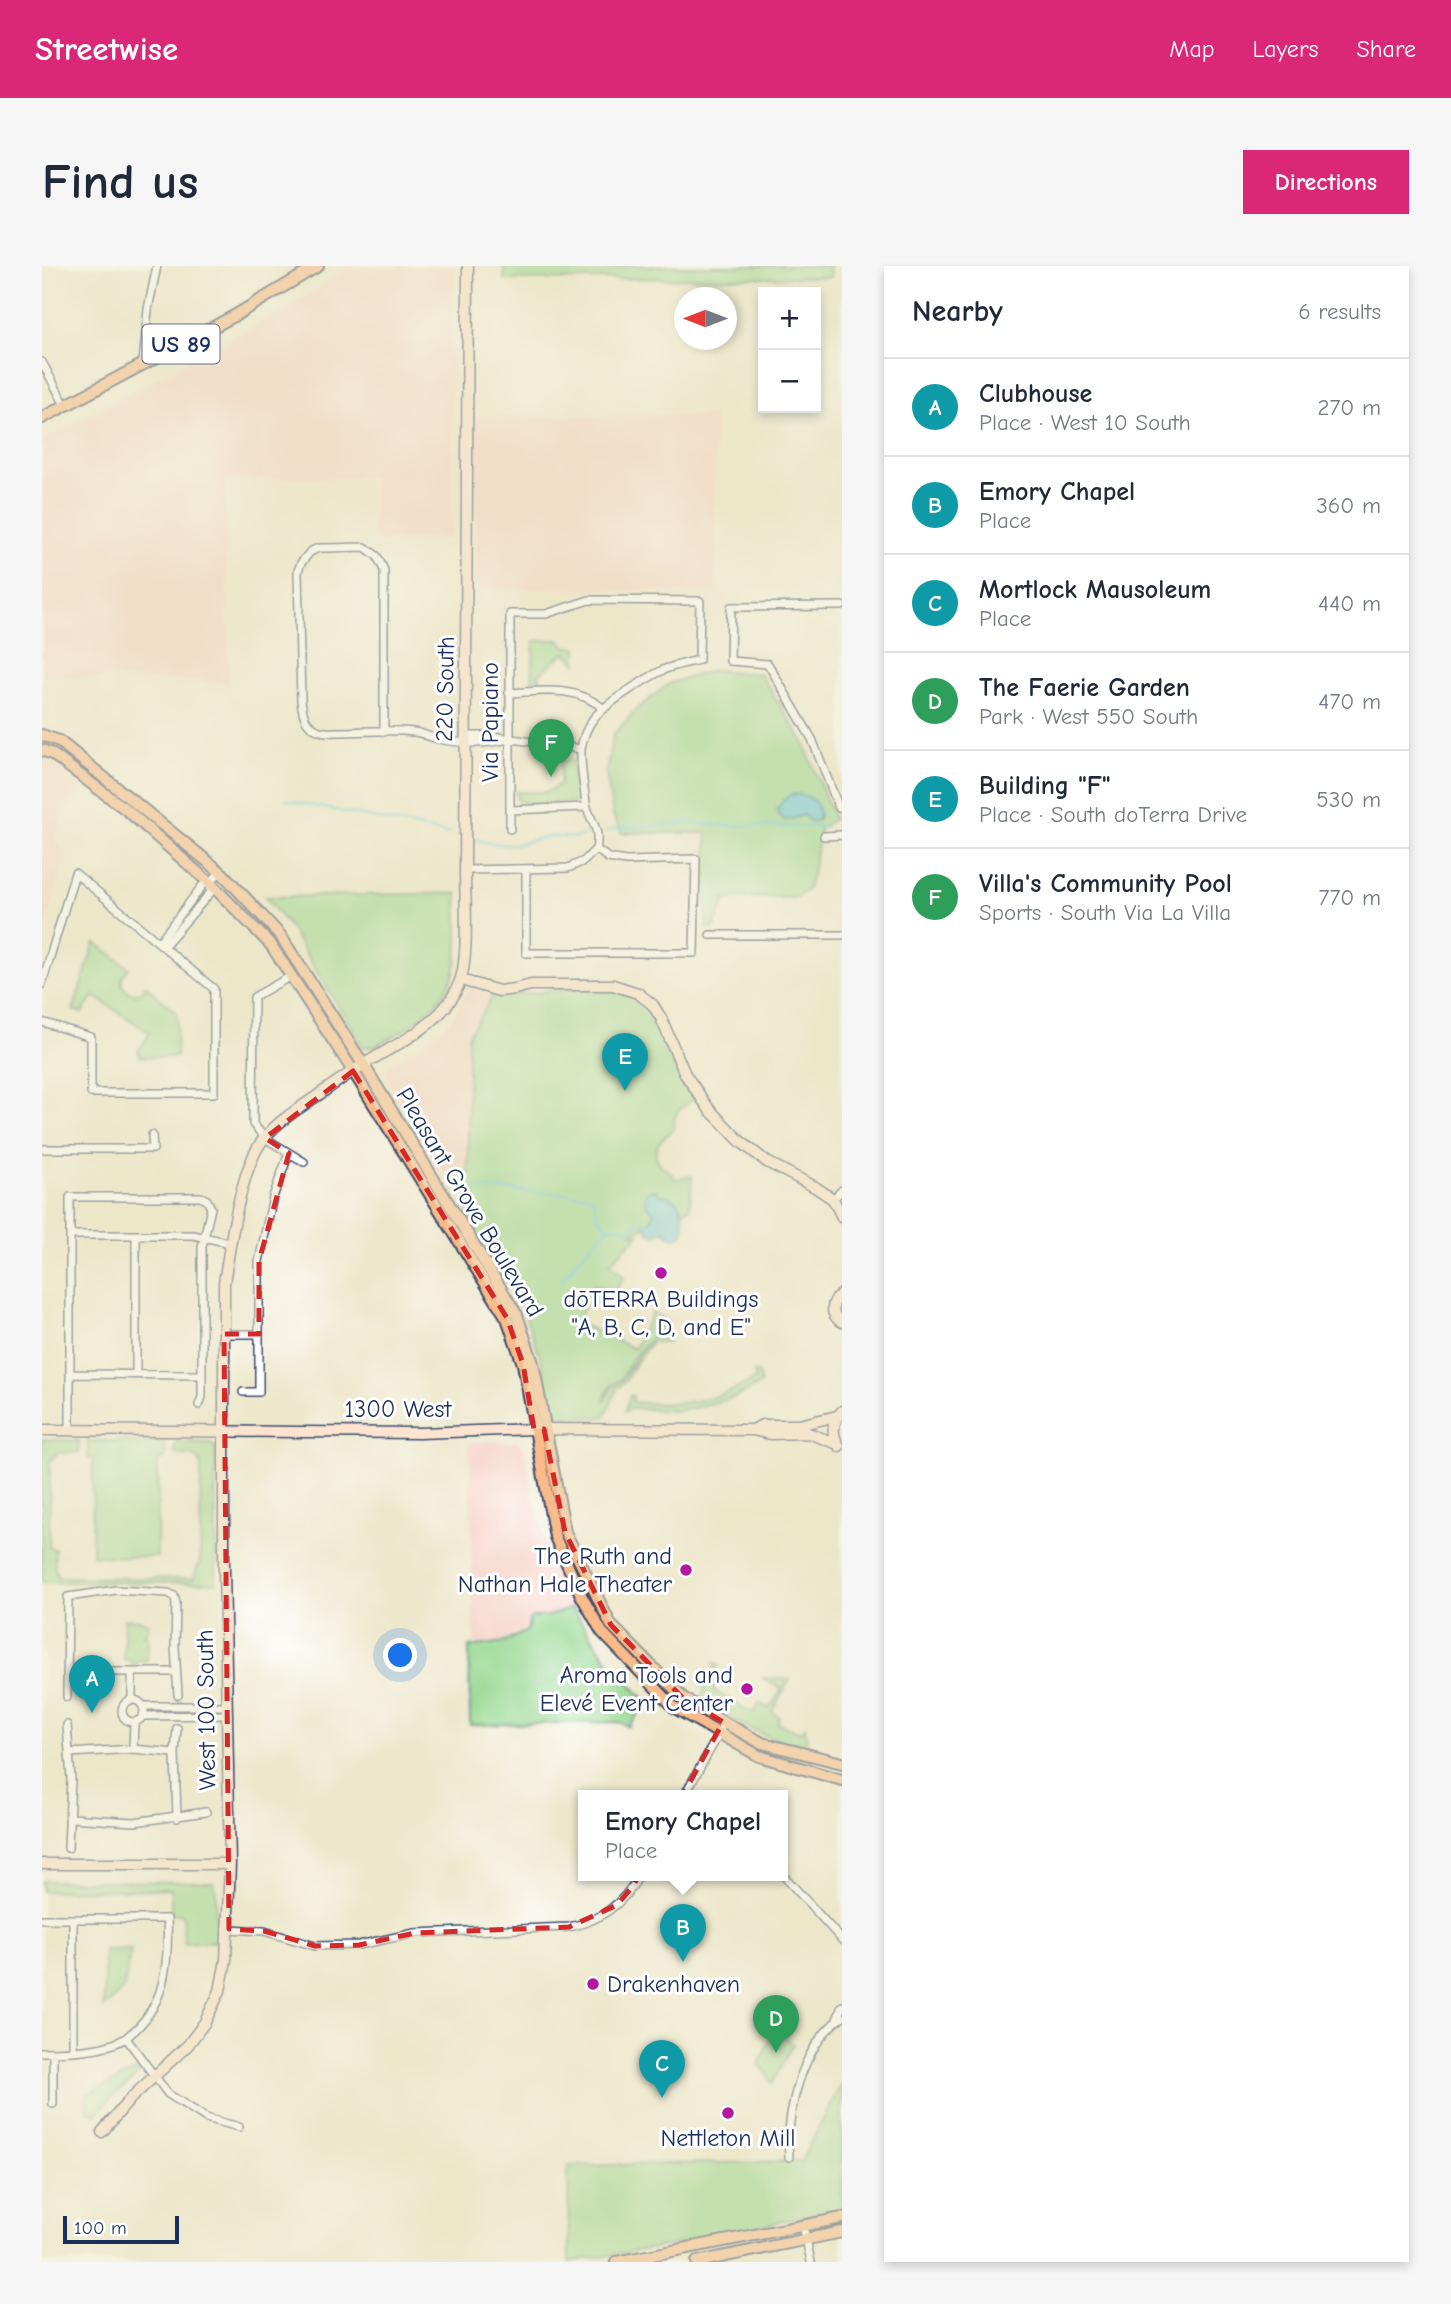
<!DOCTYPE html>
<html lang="en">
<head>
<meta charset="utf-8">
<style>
  body { margin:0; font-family:"Comic Neue",sans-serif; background:#f6f6f7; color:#1f2937 }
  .controls { position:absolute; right:21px; top:21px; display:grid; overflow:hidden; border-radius:0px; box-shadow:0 4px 10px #0003 }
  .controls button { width:63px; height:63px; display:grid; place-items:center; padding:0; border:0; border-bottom:2px solid #e0e1e3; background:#fff; color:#1f2937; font:35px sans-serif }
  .compass { position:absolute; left:632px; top:21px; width:63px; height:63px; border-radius:50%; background:#fff; box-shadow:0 4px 10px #0003; rotate:270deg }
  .scale { position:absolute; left:21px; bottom:18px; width:116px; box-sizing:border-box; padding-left:7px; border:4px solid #1b2f5e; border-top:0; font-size:19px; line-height:24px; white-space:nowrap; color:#1b2f5e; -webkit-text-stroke:5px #fff; paint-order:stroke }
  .you { position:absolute; left:359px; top:1390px; width:24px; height:24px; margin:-18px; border:5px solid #fff; border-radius:50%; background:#1a73e8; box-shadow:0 0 0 10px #1a73e833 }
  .badge { display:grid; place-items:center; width:46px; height:46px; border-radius:50%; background:#db2777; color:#fff; font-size:23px; font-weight:700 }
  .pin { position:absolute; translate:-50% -58px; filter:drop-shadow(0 2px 4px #0008) }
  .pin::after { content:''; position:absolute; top:37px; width:24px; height:21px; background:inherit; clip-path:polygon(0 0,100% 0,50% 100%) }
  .popup { position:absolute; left:536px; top:1524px; width:210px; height:91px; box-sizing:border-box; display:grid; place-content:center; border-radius:0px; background:#fff; filter:drop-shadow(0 2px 5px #0005); font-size:23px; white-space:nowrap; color:#747a83 }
  .popup b { font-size:26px; color:#1f2937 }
  .popup::after { content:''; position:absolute; left:50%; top:100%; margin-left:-14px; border:14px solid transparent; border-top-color:#fff }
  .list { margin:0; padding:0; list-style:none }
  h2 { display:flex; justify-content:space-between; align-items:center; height:91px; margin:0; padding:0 28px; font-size:30px }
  h2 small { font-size:23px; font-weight:400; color:#747a83 }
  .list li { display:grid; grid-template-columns:46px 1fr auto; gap:21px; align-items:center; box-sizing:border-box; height:98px; padding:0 28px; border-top:2px solid #e0e1e3 }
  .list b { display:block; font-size:26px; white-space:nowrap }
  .list p { margin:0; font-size:23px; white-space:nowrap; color:#747a83 }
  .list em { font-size:23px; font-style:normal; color:#747a83 }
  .map { position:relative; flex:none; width:800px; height:1996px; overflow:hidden; border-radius:0px }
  header { display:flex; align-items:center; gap:42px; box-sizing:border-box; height:98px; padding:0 35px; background:#db2777; color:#fff }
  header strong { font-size:33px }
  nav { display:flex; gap:38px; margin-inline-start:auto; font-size:24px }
  .intro { display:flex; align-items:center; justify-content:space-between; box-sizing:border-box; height:168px; padding:0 42px }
  h1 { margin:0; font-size:49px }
  .button { padding:18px 32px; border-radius:0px; background:#db2777; color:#fff; font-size:24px; font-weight:700 }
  main { display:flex; gap:42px; padding:0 42px }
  aside { flex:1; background:#fff; border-radius:0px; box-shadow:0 4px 10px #0003 }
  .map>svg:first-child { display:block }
  .built { fill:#f6d2c4 }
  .green { fill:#95d78f; stroke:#588376; stroke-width:2 }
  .water { fill:#5ec6da; stroke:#3c7a9c; stroke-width:2 }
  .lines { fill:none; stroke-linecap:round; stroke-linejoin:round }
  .stream { stroke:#5ec6da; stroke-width:2.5 }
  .street-casing { stroke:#3a4b6e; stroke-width:10 }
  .secondary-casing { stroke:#3a4b6e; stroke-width:13 }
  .primary-casing { stroke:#3a4b6e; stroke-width:14 }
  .street { stroke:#fff; stroke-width:7 }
  .secondary { stroke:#fde4d1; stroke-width:10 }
  .primary { stroke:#fabb8b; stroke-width:10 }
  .marked { fill:none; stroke:#d62828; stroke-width:5; stroke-dasharray:14 9; stroke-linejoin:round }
  .poi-dot { fill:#b5179e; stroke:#fff; stroke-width:2.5 }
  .labels { text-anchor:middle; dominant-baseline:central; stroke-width:6; stroke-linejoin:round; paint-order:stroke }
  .shield { fill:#fff; stroke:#5f6d8e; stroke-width:2 }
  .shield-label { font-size:23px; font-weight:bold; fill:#1b2f5e }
  .street-label { font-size:24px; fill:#1b2f5e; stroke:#fff }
  .poi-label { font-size:24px; fill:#1b2f5e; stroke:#fff }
</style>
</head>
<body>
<header>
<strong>Streetwise</strong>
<nav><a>Map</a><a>Layers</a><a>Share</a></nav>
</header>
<div class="intro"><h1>Find us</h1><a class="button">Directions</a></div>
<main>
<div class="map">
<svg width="800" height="1996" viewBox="0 0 800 1996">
  <rect width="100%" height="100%" fill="#fff"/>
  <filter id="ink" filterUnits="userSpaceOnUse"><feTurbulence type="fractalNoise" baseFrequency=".0143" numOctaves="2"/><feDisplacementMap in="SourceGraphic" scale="14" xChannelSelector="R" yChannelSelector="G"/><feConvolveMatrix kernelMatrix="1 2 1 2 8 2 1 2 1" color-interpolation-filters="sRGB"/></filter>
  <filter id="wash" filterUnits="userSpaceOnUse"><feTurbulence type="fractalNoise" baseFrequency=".00686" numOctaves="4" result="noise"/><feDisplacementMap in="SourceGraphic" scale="28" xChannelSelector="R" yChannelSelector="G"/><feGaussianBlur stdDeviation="1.57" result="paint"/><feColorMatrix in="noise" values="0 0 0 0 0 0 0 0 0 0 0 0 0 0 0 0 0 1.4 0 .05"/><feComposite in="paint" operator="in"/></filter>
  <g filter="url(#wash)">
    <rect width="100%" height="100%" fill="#ede7cb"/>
    <path class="built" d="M 309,0 L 413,0 L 410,38 L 410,273 L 344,273 L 341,277 L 331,270 L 331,212 L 183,213 L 187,417 L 0,409 L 0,175 L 254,37 Z
      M 673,149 L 673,326 L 435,322 L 434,152 Z
      M 0,492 L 23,506 L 40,525 L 20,548 L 13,571 L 23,593 L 0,674 Z
      M 427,722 L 451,729 L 426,770 L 426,906 L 424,940 L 344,812 L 343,806 L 345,800 L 389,772 L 403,760 L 417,743 Z
      M 427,1176 L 476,1176 L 482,1181 L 490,1227 L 502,1271 L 513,1302 L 531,1340 L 513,1349 L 495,1350 L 487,1362 L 455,1377 L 432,1378 Z"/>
    <path class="green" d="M 462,0 L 788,0 L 788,11 L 462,14 Z
      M 517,374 L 525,381 L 535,381 L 535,397 L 523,386 L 497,408 L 498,413 L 490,414 L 492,375 Z
      M 672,404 L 718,408 L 761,475 L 792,553 L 778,563 L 770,608 L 766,623 L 754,632 L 712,631 L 683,634 L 672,662 L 664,662 L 665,567 L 580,567 L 571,550 L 564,506 L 571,469 L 595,443 L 628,417 Z
      M 531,494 L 531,519 L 537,519 C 538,526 538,530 534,536 L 487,538 L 475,534 L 474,526 L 505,526 L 518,518 L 519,495 Z
      M 415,627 C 417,696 423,724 360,765 C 346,773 337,782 321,781 L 246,659 L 223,631 Z
      M 53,676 L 87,702 L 80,711 L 80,720 L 92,729 L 94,726 L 97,728 L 104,720 L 135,747 L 134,791 L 99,791 L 96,785 L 108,767 L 52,730 L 40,747 L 31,744 Z
      M 525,723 L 574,723 L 599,734 L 609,746 L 634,804 L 651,830 L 650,834 C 637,842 631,849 631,865 C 608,879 608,895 631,908 L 632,913 L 650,910 L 648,942 L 589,967 L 597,968 L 568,997 L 582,1011 L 572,1028 L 552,1019 L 535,1056 L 592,1083 L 610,1046 L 625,1055 L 593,1089 L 578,1114 L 568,1120 L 562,1134 L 563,1135 L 569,1123 L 580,1114 L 598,1086 L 613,1068 L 626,1069 L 626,1076 L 610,1076 L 591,1101 L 584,1115 L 575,1123 L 563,1151 L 519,1151 L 510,1146 L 499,1093 L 480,1041 L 427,954 L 430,952 L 424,940 L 426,906 L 426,770 L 451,729 C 476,730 500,725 525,723 Z
      M 712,1106 L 717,1108 L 719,1118 L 693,1131 L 656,1141 L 633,1145 L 591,1142 L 583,1145 L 588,1129 L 591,1130 L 591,1136 C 634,1141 676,1135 713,1113 Z
      M 0,1173 L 37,1175 L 37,1186 L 15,1187 L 8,1195 L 7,1282 L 13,1283 L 13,1304 L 16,1311 L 151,1313 L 158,1295 L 159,1198 L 153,1190 L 133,1188 L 133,1176 L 169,1177 L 173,1181 L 174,1317 L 0,1316 Z
      M 46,1175 L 123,1176 L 123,1193 L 116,1194 L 115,1291 L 50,1290 L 51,1193 L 46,1192 Z
      M 530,1342 L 565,1393 L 605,1436 L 587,1461 L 577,1456 L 428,1459 L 427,1381 L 462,1376 L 485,1365 L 487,1354 L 490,1351 L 506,1350 Z
      M 82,1353 L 100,1354 L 106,1357 L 106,1365 L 101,1369 L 106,1370 L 105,1394 L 97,1395 L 93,1399 L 89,1397 L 88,1393 L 82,1393 Z
      M 672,1397 L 677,1399 L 670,1413 L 675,1417 L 671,1424 L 711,1447 L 717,1437 L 727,1442 L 740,1423 L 720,1412 L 748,1413 L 730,1446 L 737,1451 L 736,1458 L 759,1466 L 763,1461 L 765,1474 L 762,1478 C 746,1484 665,1446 660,1429 L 667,1410 L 673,1402 Z
      M 0,1615 L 171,1616 L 174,1627 L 174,1675 L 142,1677 L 141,1648 L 129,1647 L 129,1623 L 0,1625 Z
      M 89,1683 L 82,1722 L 62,1742 L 62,1684 Z
      M 738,1768 L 751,1778 L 730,1818 L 725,1807 L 717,1798 L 730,1769 Z
      M 96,1804 L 97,1808 L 69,1832 L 54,1849 L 45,1845 L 44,1828 Z
      M 800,1817 L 800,1942 L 642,1977 L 527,1996 L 526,1900 L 759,1895 Z"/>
    <path class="water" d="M 749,528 C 766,528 780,534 776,554 L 769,556 L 761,549 L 744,555 L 736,549 L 735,543 L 741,535 Z
      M 610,924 L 614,924 L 618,929 C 636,930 641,940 642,955 C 642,962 643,964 638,971 L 631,972 L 622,965 L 613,969 C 607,967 605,965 604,958 L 610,953 L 612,946 L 605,940 L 603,930 L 606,925 Z"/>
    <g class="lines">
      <path class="stream" d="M 244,534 L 408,568
        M 565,565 L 576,562 L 633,559 L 646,556 L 669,559 L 783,561
        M 435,574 C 447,577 461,580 474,578 C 486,577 494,572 506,571 C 520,570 533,574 545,568
        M 430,922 L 546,929 L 552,932 L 556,951 L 566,961
        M 519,1014 C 529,1005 560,959 573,960 C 577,960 584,963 589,963 L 594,958 L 598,958 L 603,954 L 607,956"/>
    </g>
  </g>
  <g filter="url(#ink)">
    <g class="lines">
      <defs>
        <path id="street" d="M 0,96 L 23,139
          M 101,98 L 106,43 L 115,0
          M 800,340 L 689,341 L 688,395 L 726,398 L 770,473 L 797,542 L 800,542
          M 467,427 C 501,425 534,419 562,443
          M 342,466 L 342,304 L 335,290 L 323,281 L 285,282 L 276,282 L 268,286 L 259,297 L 256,305 L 259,435 C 261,449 263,460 278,465 C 284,467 293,466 300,466 C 323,466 348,463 371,466 C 378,466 385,470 392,472 C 417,478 442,479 467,473
          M 423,470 L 449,470 L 539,483
          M 467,544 L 545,541
          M 468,563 L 468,348 L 504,348 L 547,334 L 658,335 L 657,394 C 646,397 632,399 621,404 C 603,413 563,438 551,453 C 545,461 540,474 539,483 C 538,500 542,520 544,537 C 547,555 559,560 554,583
          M 782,570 L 800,569
          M 423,604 L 526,602 L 542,595 L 554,583
          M 484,604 L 484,687 L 652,687 L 654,593 L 584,595 L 566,592 L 554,583
          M 668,669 L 800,669
          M 117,676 L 161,619 L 168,617 L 178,606
          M 122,680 L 169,626 L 168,618
          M 249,710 L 212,731 L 211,858 L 223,872 L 262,896
          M 0,718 L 33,607 L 172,723 L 172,827 L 49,827 L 49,771 L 0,756
          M 0,883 L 111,883 L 110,869
          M 791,933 L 800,924
          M 28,969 L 151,969 L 189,977
          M 94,969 L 94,1108
          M 182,1068 L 217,1068
          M 28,1108 L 160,1109
          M 201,1126 L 217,1126 L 217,995 L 231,931 L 247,887
          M 28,1164 L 28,931 L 159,931 L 165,934 L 169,942 L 160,981 L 160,1131 L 157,1139
          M 27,1406 L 134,1406
          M 25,1431 L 26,1331 L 74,1324 L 126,1327 L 132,1330 L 134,1337 L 133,1381 L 136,1429
          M80 1445a11 11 0 1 1 22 0a11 11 0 1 1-22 0Z
          M 90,1434 L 90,1408
          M 101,1440 L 184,1440
          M 101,1450 L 184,1449
          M 25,1459 L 29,1513 L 26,1582
          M 91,1483 L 92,1457
          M 28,1487 L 91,1483 L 133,1487
          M 642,1530 L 677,1468 L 681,1456
          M 28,1552 L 92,1556 L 164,1546
          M 135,1552 L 133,1487 L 135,1462
          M 741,1609 L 800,1674
          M 0,1653 L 125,1653 C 127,1698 124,1741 85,1771 C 67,1785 22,1786 0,1786
          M 31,1653 L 31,1784
          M 187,1663 L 222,1665 L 273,1680 L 317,1679 L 373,1667 L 527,1661 C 559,1655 581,1638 597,1610
          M 795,1754 L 800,1740
          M 84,1772 L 126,1828 L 164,1852 L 197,1861
          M 11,1786 L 11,1838
          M 747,1891 C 744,1845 760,1779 800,1751
          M 761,1960 L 769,1996"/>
        <path id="secondary" d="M 419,714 L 457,725 L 473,723 L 489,719 L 571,719 L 596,727 L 611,739 L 619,752 L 643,808 L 667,843 L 698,875 L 725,896 L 773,921 L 791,933 L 800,951
          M 800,1028 C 788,1036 788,1049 800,1056
          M 0,1164 L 377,1167 L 492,1163 L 711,1164 L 728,1168 L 766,1167 L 796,1178
          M 711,1164 L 720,1159 L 757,1159 L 795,1150
          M 797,1180 C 789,1168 790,1156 800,1145
          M 0,1598 L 188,1598
          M 60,1866 L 89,1832 L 146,1779 L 163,1756 L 178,1725 L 184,1694 L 188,1598 L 182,1304 L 182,1017 C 188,979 198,908 218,878 C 232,857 255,844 275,830 C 291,819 307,807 324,797 C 359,775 403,758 418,715 C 427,691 423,632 423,604 L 426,0"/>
        <path id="primary" d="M 0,152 L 192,50 L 276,0
          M 0,469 L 17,475 L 181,608 L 238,669 L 321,798 L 475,1049 L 491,1097 L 523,1266 L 569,1359 L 641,1432 L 681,1456 L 720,1477 L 800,1497
          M 0,484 L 10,488 L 86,545 L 171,620 L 229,679 L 311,805 L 465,1052 L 481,1098 L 513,1271 L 539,1329 L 560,1366 L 633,1442 L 717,1490 L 800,1514
          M 574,1996 L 800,1952
          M 655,1996 L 800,1966"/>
      </defs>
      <use href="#street" class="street-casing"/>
      <use href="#secondary" class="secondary-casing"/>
      <use href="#primary" class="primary-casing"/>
      <use href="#street" class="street"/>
      <use href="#secondary" class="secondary"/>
      <use href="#primary" class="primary"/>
    </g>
  </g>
  <path d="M0 0H800V1996H0ZM 311,805 L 465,1052 L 481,1098 L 492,1163 L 502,1163 L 523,1266 L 569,1359 L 641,1432 L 681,1456 L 591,1620 L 575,1639 L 527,1661 L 373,1667 L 317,1679 L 273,1680 L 222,1665 L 187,1663 L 182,1068 L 217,1068 L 217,995 L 247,887 L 223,872 Z" fill="#ede7cb" fill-opacity=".55" fill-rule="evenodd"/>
  <path class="marked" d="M 311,805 L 465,1052 L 481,1098 L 492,1163 L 502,1163 L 523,1266 L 569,1359 L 641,1432 L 681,1456 L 591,1620 L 575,1639 L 527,1661 L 373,1667 L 317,1679 L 273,1680 L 222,1665 L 187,1663 L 182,1068 L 217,1068 L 217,995 L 247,887 L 223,872 Z"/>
  <g class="poi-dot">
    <circle cx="619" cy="1007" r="7"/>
    <circle cx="644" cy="1304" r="7"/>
    <circle cx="705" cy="1423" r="7"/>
    <circle cx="551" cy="1718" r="7"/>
    <circle cx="686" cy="1847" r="7"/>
  </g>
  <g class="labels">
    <rect class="shield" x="100.5" y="58.5" width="77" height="39" rx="5"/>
    <g class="shield-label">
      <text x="139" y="78">US 89</text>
    </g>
    <g class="street-label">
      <text transform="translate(403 423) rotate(-89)">220 South</text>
      <text transform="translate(448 456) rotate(-90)">Via Papiano</text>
      <text transform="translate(428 936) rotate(59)">Pleasant Grove Boulevard</text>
      <text x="356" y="1143">1300 West</text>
      <text transform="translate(164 1444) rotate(-91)">West 100 South</text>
    </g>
    <g class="poi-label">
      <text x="619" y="1033">dōTERRA Buildings<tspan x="619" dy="28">"A, B, C, D, and E"</tspan></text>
      <text x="630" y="1290" text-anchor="end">The Ruth and<tspan x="630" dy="28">Nathan Hale Theater</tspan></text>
      <text x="691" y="1409" text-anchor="end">Aroma Tools and<tspan x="691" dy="28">Elevé Event Center</tspan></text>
      <text x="565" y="1718" text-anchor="start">Drakenhaven</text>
      <text x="686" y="1872">Nettleton Mill</text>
    </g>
  </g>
</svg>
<div class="controls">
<button>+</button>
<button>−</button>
</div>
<svg class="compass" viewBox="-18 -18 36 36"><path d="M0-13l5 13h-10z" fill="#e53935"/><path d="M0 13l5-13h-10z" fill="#747a83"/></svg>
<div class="scale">100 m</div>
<div class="you"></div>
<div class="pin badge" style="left:50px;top:1447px;background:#0f9aa8">A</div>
<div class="pin badge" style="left:641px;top:1696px;background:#0f9aa8">B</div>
<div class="popup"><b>Emory Chapel</b>Place</div>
<div class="pin badge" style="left:620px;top:1832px;background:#0f9aa8">C</div>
<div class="pin badge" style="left:734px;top:1787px;background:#2e9e5b">D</div>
<div class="pin badge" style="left:583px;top:825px;background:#0f9aa8">E</div>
<div class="pin badge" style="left:509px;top:511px;background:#2e9e5b">F</div>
</div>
<aside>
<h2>Nearby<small>6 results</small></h2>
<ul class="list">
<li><span class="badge" style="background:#0f9aa8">A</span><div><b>Clubhouse</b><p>Place · West 10 South</p></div><em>270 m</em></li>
<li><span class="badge" style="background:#0f9aa8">B</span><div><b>Emory Chapel</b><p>Place</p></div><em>360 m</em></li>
<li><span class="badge" style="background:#0f9aa8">C</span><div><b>Mortlock Mausoleum</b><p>Place</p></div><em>440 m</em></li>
<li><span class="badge" style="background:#2e9e5b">D</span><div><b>The Faerie Garden</b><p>Park · West 550 South</p></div><em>470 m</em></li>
<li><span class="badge" style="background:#0f9aa8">E</span><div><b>Building &quot;F&quot;</b><p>Place · South doTerra Drive</p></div><em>530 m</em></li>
<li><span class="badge" style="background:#2e9e5b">F</span><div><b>Villa's Community Pool</b><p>Sports · South Via La Villa</p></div><em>770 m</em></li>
</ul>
</aside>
</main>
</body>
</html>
